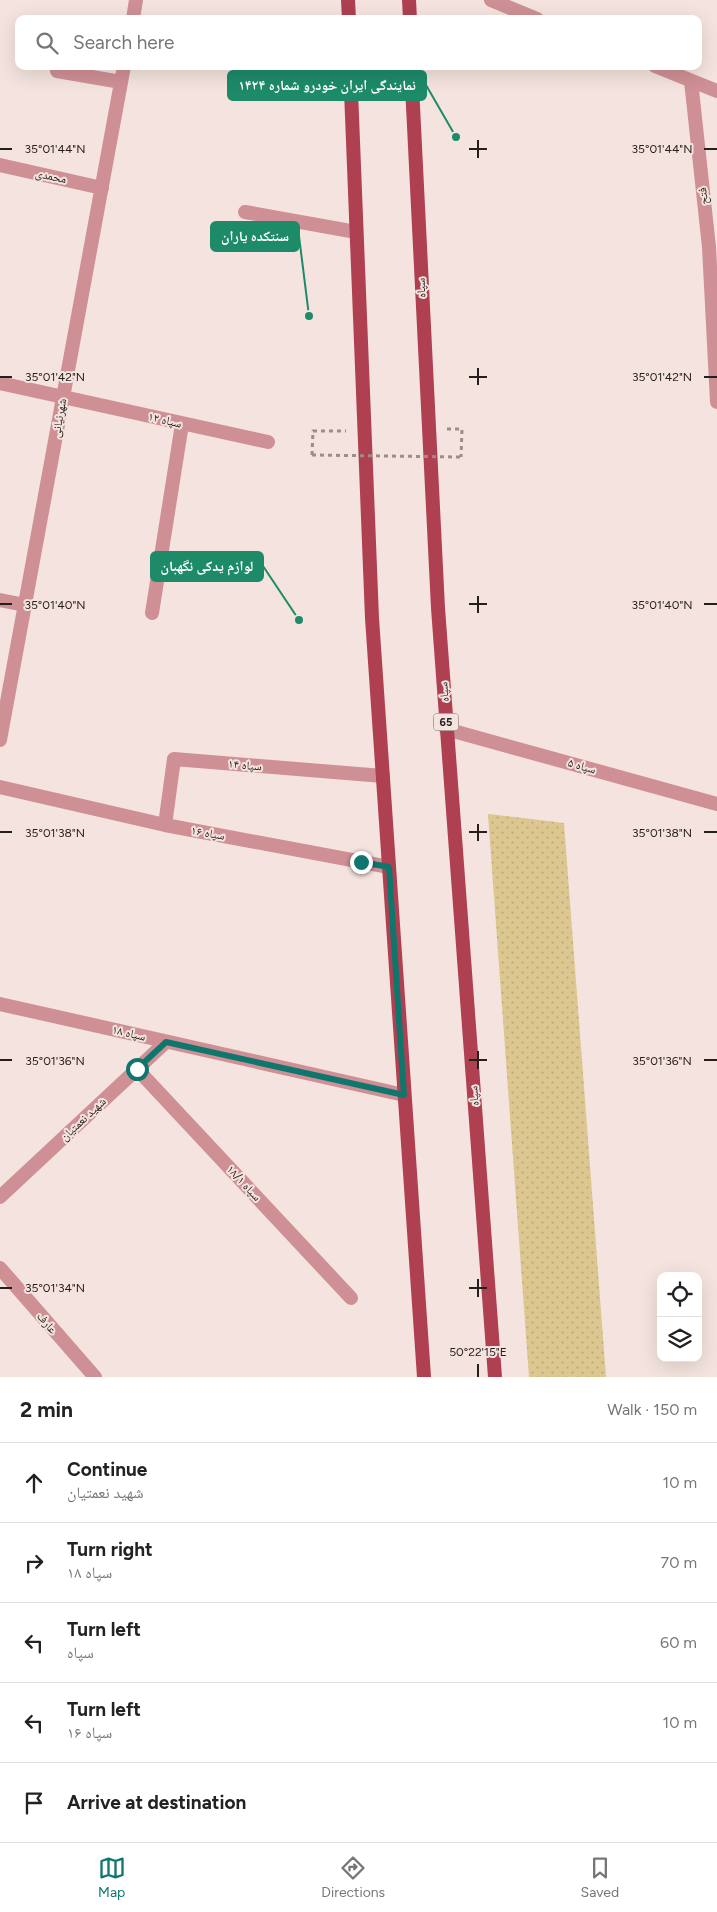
<!DOCTYPE html>
<html lang="en">
<head>
<meta charset="utf-8">
<style>
  body { margin:0; font-family:Figtree,"Noto Naskh Arabic",sans-serif; background:#f6f6f6; color:#222 }
  .controls { position:absolute; right:15px; bottom:15px; display:grid; overflow:hidden; border-radius:10px; box-shadow:0 5px 20px #0002 }
  .controls button { width:45px; height:45px; display:grid; place-items:center; padding:0; border:0; border-bottom:1px solid #e0e0e0; background:#fff; color:#222; font:25px sans-serif }
  .stop { position:absolute; width:15px; height:15px; margin:-11px; border:4px solid #0f766e; border-radius:50%; background:#fff }
  .stop.end { background:#0f766e; border-color:#fff; box-shadow:0 1px 5px #0008 }
  .list { margin:0; padding:0; list-style:none }
  h2 { display:flex; justify-content:space-between; align-items:center; height:65px; margin:0; padding:0 20px; font-size:21px }
  h2 small { font-size:16px; font-weight:400; color:#767676 }
  .list li { display:grid; grid-template-columns:32px 1fr auto; gap:15px; align-items:center; box-sizing:border-box; height:80px; padding:0 20px; border-top:1px solid #e0e0e0 }
  .list b { display:block; font-size:19px; white-space:nowrap }
  .list p { margin:0; font-size:16px; white-space:nowrap; color:#767676 }
  .list em { font-size:16px; font-style:normal; color:#767676 }
  .icon { flex:none; width:28px; height:28px; fill:none; stroke:currentColor; stroke-width:2; stroke-linecap:round; stroke-linejoin:round }
  .map { position:relative; flex:none; width:717px; height:1377px; overflow:hidden }
  .search { position:absolute; background:#fff; box-shadow:0 5px 20px #0002; left:15px; right:15px; top:15px; height:55px; display:flex; align-items:center; gap:12px; box-sizing:border-box; padding:0 18px; border-radius:10px; color:#767676; font-size:19px }
  .sheet { height:465px; background:#fff }
  nav { display:flex; justify-content:space-around; align-items:center; box-sizing:border-box; height:70px; border-top:1px solid #e0e0e0; background:#fff; font-size:14px; color:#767676 }
  nav a { display:grid; justify-items:center; gap:2px }
  nav .on { color:#0f766e }
  .map>svg:first-child { display:block }
  .grass { fill:url(#grass-dots) }
  .lines { fill:none; stroke-linecap:round; stroke-linejoin:round }
  .path { stroke:#9a8e8a; stroke-width:3; stroke-dasharray:4 4; stroke-linecap:butt }
  .minor { stroke:#cf9095; stroke-width:14 }
  .tertiary { stroke:#cf9095; stroke-width:14 }
  .primary { stroke:#ae4051; stroke-width:14 }
  .path-bridge { stroke:#9a8e8a; stroke-width:3; stroke-dasharray:4 4; stroke-linecap:butt }
  .route { stroke:#0f766e; stroke-width:6 }
  .ticks { fill:none; stroke:#251f1d; stroke-width:2 }
  .labels { text-anchor:middle; dominant-baseline:central; stroke-width:4; stroke-linejoin:round; paint-order:stroke }
  .shield { fill:#f4e3de; stroke:#635a57; stroke-width:1 }
  .shield-label { font-size:11px; font-weight:bold; fill:#251f1d }
  .street-label { font-size:12px; fill:#251f1d; stroke:#f4e3de }
  .ticks-label { font-size:12px; text-anchor:middle; fill:#251f1d; stroke:#f4e3de; stroke-width:4; stroke-linejoin:round; paint-order:stroke }
  .leader { fill:none; stroke:#1d8a68; stroke-width:2 }
  .callout-dot { fill:#1d8a68; stroke:#f4e3de; stroke-width:2 }
  .callout { fill:#1d8a68; stroke:#1d8a68; stroke-width:2 }
  .callout-label { font-size:14px; text-anchor:middle; font-weight:bold; fill:#fff }
</style>
</head>
<body>
<div class="map">
<svg width="717" height="1377" viewBox="0 0 717 1377">
  <defs>
    <pattern id="grass-dots" width="8" height="8" patternUnits="userSpaceOnUse" patternTransform="scale(1.25)"><rect width="8" height="8" fill="#dbc78f"/><path d="M2 2h.1M6 6h.1" fill="none" stroke="#bcaa7b" stroke-width="1.8" stroke-linecap="round"/></pattern>
  </defs>
  <rect width="100%" height="100%" fill="#f4e3de"/>
  <path class="grass" d="M 488,814 L 564,823 L 606,1377 L 529,1377 Z"/>
  <g class="lines">
    <path class="path" d="M 447,429 L 462,429 L 461,457
      M 312,455 L 313,431 L 346,431"/>
    <path class="minor" d="M 133,19 L 136,0
      M 57,71 L 121,82
      M 691,81 L 709,247 L 717,402
      M 0,165 L 102,188
      M 245,212 L 356,232
      M 0,383 L 268,442
      M 0,600 L 25,605
      M 152,613 L 182,424
      M 0,740 L 124,66
      M 0,787 L 165,825 L 389,867
      M 165,825 L 174,759 L 383,776
      M 0,1004 L 404,1095
      M 137,1069 L 351,1298
      M 0,1197 L 166,1042
      M 0,1268 L 95,1377"/>
    <path class="tertiary" d="M 491,0 L 537,19
      M 655,66 L 717,91
      M 446,729 L 717,804"/>
    <path class="primary" d="M 348,0 L 349,19
      M 409,0 L 410,19
      M 350,66 L 372,618 L 424,1377
      M 411,66 L 438,608 L 495,1377"/>
    <path class="path-bridge" d="M 312,455 L 461,457"/>
  </g>
  <g class="lines">
    <path class="route" d="M 137,1069 L 166,1042 L 404,1095 L 389,867 L 361,862"/>
  </g>
  <path class="ticks" d="M 478,140 L 478,158M 0,149 L 12,149M 469,149 L 487,149M 704,149 L 717,149M 478,368 L 478,385M 0,377 L 12,377M 469,377 L 487,377M 704,377 L 717,377M 478,596 L 478,613M 0,604 L 12,604M 469,604 L 487,604M 704,604 L 717,604M 478,824 L 478,841M 0,832 L 12,832M 469,832 L 487,832M 704,832 L 717,832M 478,1051 L 478,1069M 0,1060 L 12,1060M 469,1060 L 487,1060M 704,1060 L 717,1060M 478,1279 L 478,1297M 0,1288 L 12,1288M 469,1288 L 487,1288M 478,1364 L 478,1377"/>
  <g class="labels">
    <rect class="shield" x="433.5" y="713.5" width="25" height="17" rx="4"/>
    <g class="shield-label">
      <text x="446" y="722">65</text>
    </g>
    <g class="street-label">
      <text transform="translate(51 176) rotate(12)">محمدی</text>
      <text transform="translate(703 196) rotate(-96)">فتح</text>
      <text transform="translate(421 288) rotate(-93)">سپاه</text>
      <text transform="translate(59 418) rotate(-80)">شهرنیانی</text>
      <text transform="translate(165 420) rotate(13)">سپاه ۱۲</text>
      <text transform="translate(444 692) rotate(-94)">سپاه</text>
      <text transform="translate(245 765) rotate(5)">سپاه ۱۴</text>
      <text transform="translate(582 766) rotate(16)">سپاه ۵</text>
      <text transform="translate(208 833) rotate(10)">سپاه ۱۶</text>
      <text transform="translate(129 1033) rotate(13)">سپاه ۱۸</text>
      <text transform="translate(474 1096) rotate(-94)">سپاه</text>
      <text transform="translate(83 1119) rotate(-43)">شهید نعمتیان</text>
      <text transform="translate(244 1183) rotate(47)">سپاه ۱۸/۱</text>
      <text transform="translate(47 1323) rotate(49)">عارف</text>
    </g>
  </g>
  <g class="ticks-label">
    <text x="55" y="153">35°01'44"N</text>
    <text x="662" y="153">35°01'44"N</text>
    <text x="55" y="381">35°01'42"N</text>
    <text x="662" y="381">35°01'42"N</text>
    <text x="55" y="609">35°01'40"N</text>
    <text x="662" y="609">35°01'40"N</text>
    <text x="55" y="837">35°01'38"N</text>
    <text x="662" y="837">35°01'38"N</text>
    <text x="55" y="1065">35°01'36"N</text>
    <text x="662" y="1065">35°01'36"N</text>
    <text x="55" y="1292">35°01'34"N</text>
    <text x="478" y="1356">50°22'15"E</text>
  </g>
  <path class="leader" d="M456 137L426 85M309 316L299 236M299 620L263 566"/>
  <g class="callout-dot">
    <circle cx="456" cy="137" r="5"/>
    <circle cx="309" cy="316" r="5"/>
    <circle cx="299" cy="620" r="5"/>
  </g>
  <g class="callout">
    <rect x="228" y="71" width="198" height="29" rx="5"/>
    <rect x="211" y="222" width="88" height="29" rx="5"/>
    <rect x="151" y="552" width="112" height="29" rx="5"/>
  </g>
  <g class="callout-label">
    <text x="327" y="90">نمایندگی ایران خودرو شماره ۱۴۲۴</text>
    <text x="255" y="241">سنتکده یاران</text>
    <text x="207" y="571">لوازم یدکی نگهبان</text>
  </g>
</svg>
<div class="controls">
<button><svg class="icon" aria-label="locate" viewBox="0 0 24 24"><circle cx="12" cy="12" r="6"/><path d="M12 2v4M12 18v4M2 12h4M18 12h4"/></svg></button>
<button><svg class="icon" aria-label="layers" viewBox="0 0 24 24"><path d="M12 4l9 5-9 5-9-5zM3 14l9 5 9-5"/></svg></button>
</div>
<div class="stop" style="left:137px;top:1069px"></div>
<div class="stop end" style="left:361px;top:862px"></div>
<div class="search"><svg class="icon" aria-label="search" viewBox="0 0 24 24"><circle cx="10" cy="10" r="6"/><path d="M15 15l6 6"/></svg>Search here</div>
</div>
<section class="sheet">
<h2>2 min<small>Walk · 150 m</small></h2>
<ul class="list">
<li><svg class="icon" aria-label="ahead" viewBox="0 0 24 24"><path d="M12 20V5M6 11l6-6 6 6"/></svg><div><b>Continue</b><p>شهید نعمتیان</p></div><em>10 m</em></li>
<li><svg class="icon" aria-label="right" viewBox="0 0 24 24"><path d="M7 20v-9h11M14 6l5 5-5 5"/></svg><div><b>Turn right</b><p>سپاه ۱۸</p></div><em>70 m</em></li>
<li><svg class="icon" aria-label="left" viewBox="0 0 24 24"><path d="M17 20v-9H6M10 6l-5 5 5 5"/></svg><div><b>Turn left</b><p>سپاه</p></div><em>60 m</em></li>
<li><svg class="icon" aria-label="left" viewBox="0 0 24 24"><path d="M17 20v-9H6M10 6l-5 5 5 5"/></svg><div><b>Turn left</b><p>سپاه ۱۶</p></div><em>10 m</em></li>
<li><svg class="icon" aria-label="arrive" viewBox="0 0 24 24"><path d="M6 21V4h12l-3 4 3 4H6"/></svg><div><b>Arrive at destination</b></div></li>
</ul>
</section>
<nav>
<a class="on"><svg class="icon" aria-label="map" viewBox="0 0 24 24"><path d="M3 6l6-2 6 2 6-2v14l-6 2-6-2-6 2zM9 4v14M15 6v14"/></svg>Map</a>
<a><svg class="icon" aria-label="directions" viewBox="0 0 24 24"><path d="M12 3l9 9-9 9-9-9zM9 14v-3h6M13 9l2 2-2 2"/></svg>Directions</a>
<a><svg class="icon" aria-label="saved" viewBox="0 0 24 24"><path d="M7 4h10v16l-5-4-5 4z"/></svg>Saved</a>
</nav>
</body>
</html>
